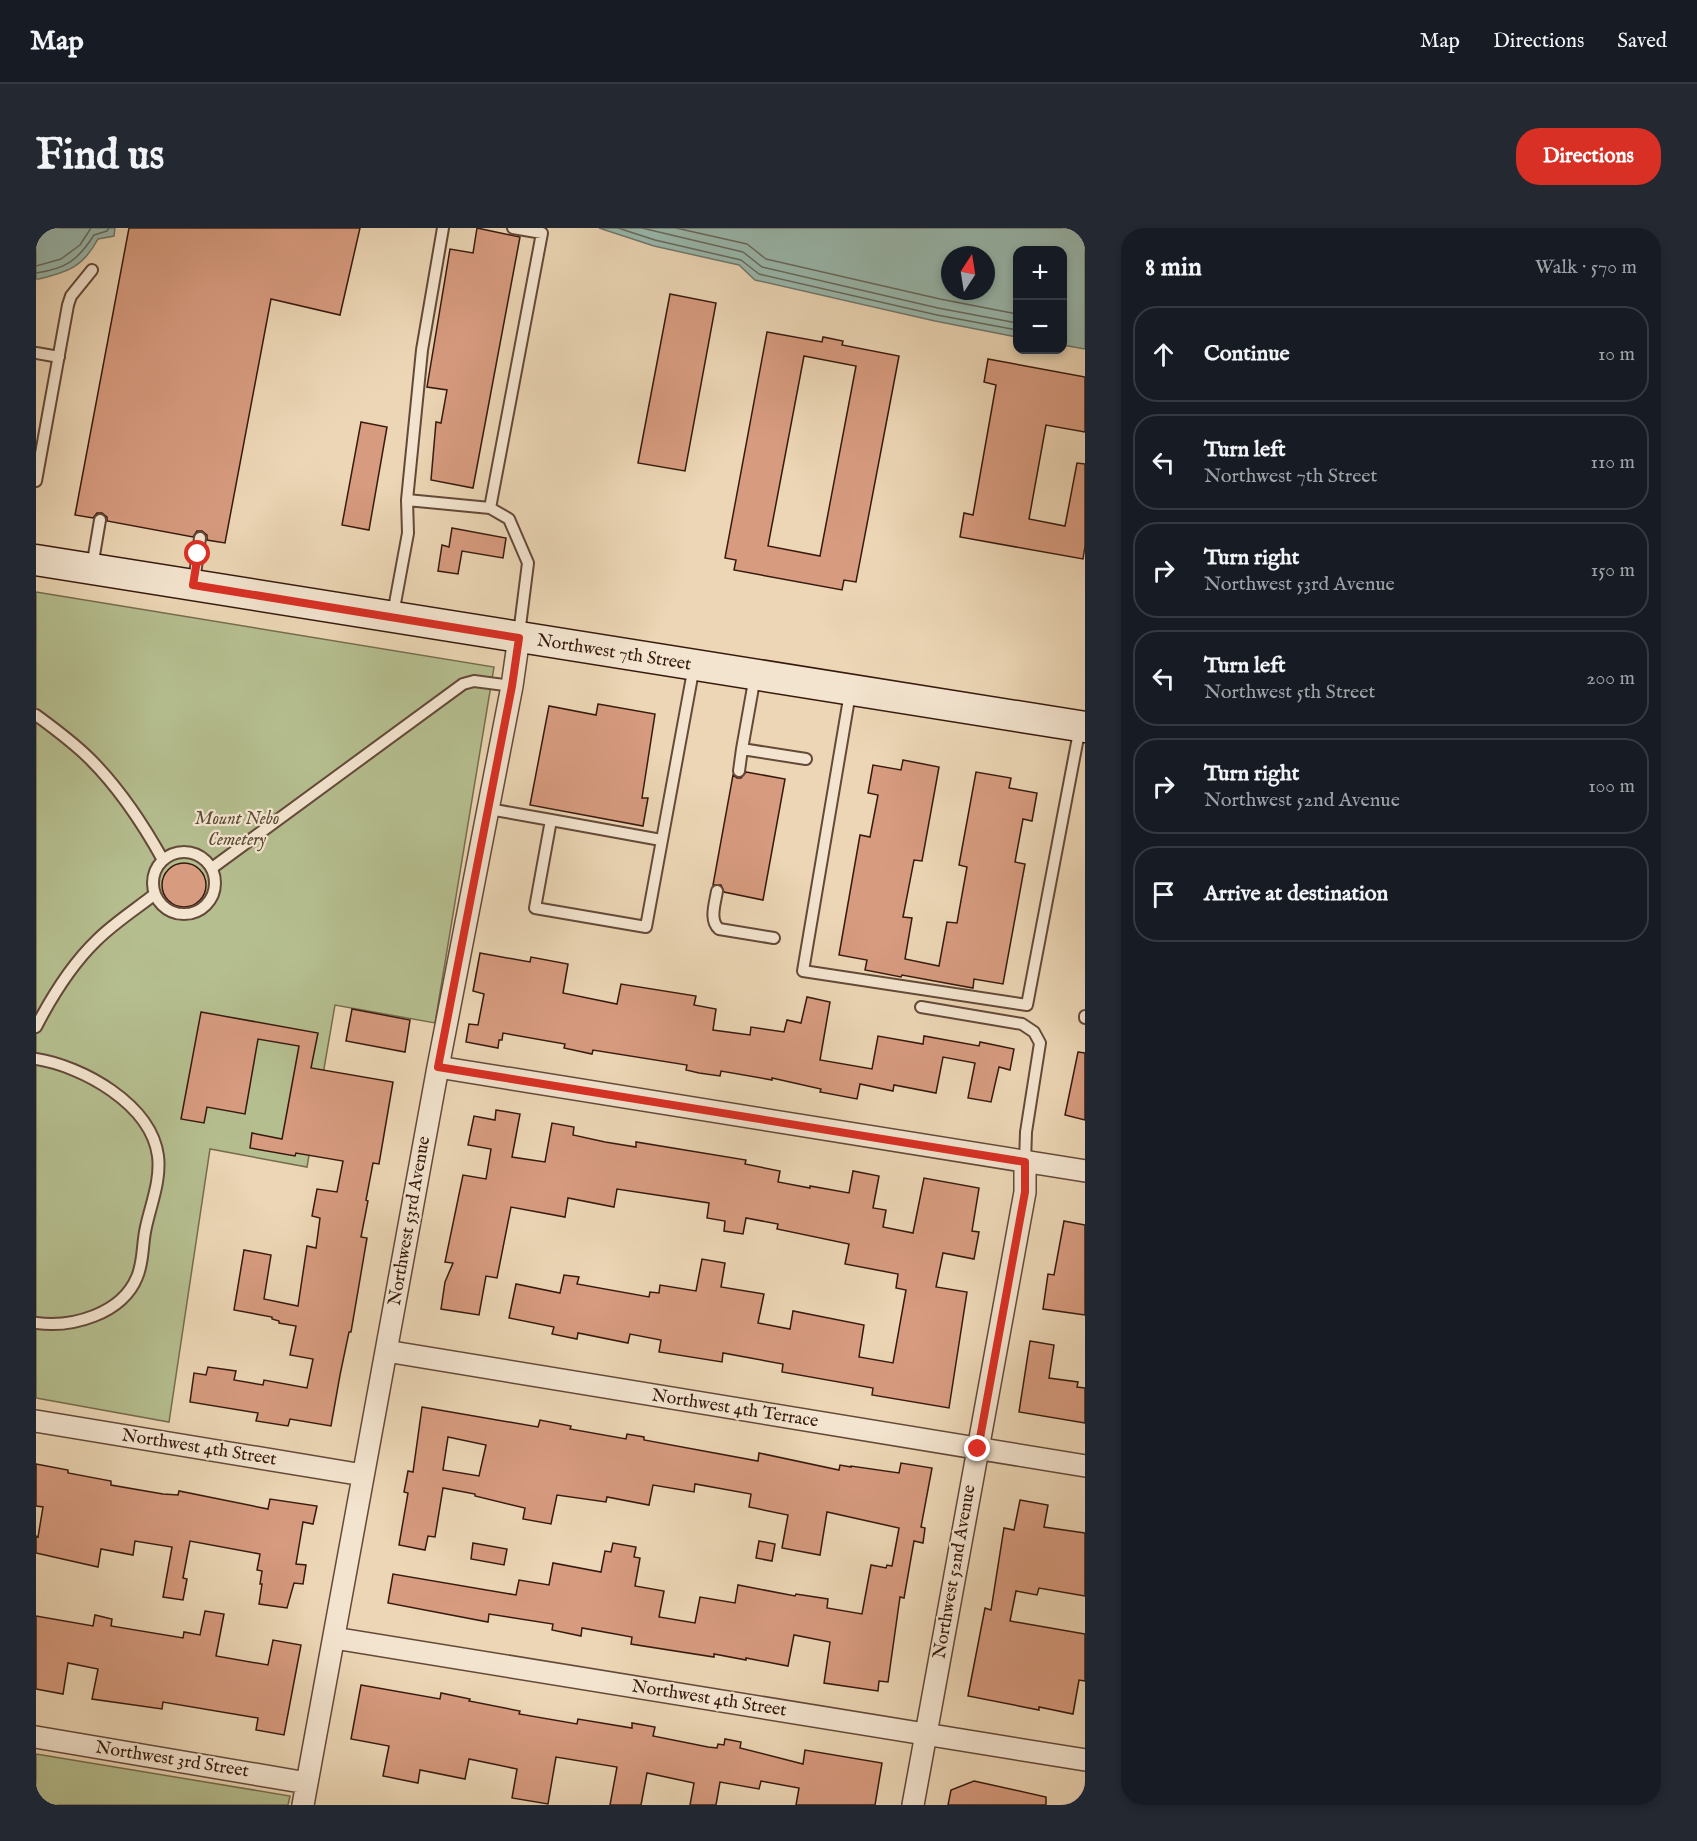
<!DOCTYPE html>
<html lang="en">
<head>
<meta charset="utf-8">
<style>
  body { margin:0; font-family:"IM FELL English",serif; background:#242831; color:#f1f3f6 }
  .controls { position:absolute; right:18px; top:18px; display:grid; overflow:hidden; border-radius:12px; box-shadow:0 3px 9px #0003 }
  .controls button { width:54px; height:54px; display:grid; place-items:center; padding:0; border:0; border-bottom:2px solid #363941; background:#171b24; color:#f1f3f6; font:30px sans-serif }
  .compass { position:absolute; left:905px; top:18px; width:54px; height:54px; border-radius:50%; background:#171b24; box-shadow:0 3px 9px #0003; rotate:12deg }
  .stop { position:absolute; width:18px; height:18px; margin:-14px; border:4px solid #d93025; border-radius:50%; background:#fff }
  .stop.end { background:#d93025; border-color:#fff; box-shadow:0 2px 6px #0008 }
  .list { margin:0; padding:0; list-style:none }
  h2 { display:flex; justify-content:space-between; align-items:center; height:78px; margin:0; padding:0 24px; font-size:26px }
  h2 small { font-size:20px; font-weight:400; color:#9ea1a6 }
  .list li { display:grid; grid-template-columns:39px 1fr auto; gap:18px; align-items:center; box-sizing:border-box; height:96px; margin:0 12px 12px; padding:0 12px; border:2px solid #363941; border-radius:24px }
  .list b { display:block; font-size:22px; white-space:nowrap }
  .list p { margin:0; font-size:20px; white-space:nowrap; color:#9ea1a6 }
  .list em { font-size:20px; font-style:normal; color:#9ea1a6 }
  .icon { flex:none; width:33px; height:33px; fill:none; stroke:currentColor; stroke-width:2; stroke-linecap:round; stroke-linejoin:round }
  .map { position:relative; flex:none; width:1049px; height:1577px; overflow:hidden; border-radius:24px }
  header { display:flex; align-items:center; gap:36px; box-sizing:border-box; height:84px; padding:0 30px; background:#171b24; border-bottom:2px solid #363941 }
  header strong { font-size:28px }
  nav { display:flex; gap:33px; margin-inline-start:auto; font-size:21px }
  .intro { display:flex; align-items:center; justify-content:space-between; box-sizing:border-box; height:144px; padding:0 36px }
  h1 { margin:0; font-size:42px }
  .button { padding:15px 27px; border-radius:24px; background:#d93025; color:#fff; font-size:21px; font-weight:700 }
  main { display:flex; gap:36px; padding:0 36px }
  aside { flex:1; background:#171b24; border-radius:24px; box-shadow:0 3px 9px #0003 }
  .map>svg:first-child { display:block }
  .green { fill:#b5be8f; stroke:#766c4e; stroke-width:1.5 }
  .water { fill:#99b9ae; stroke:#72796e; stroke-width:1.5; fill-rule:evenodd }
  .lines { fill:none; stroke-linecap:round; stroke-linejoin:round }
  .shore { stroke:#686a5e; stroke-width:1.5 }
  .building { fill:#d79b7f; stroke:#371a0e; stroke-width:1.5; fill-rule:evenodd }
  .service-casing { stroke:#644938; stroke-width:14 }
  .minor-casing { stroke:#644938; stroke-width:24 }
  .secondary-casing { stroke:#371a0e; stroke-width:33 }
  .service { stroke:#f3e4cf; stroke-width:10 }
  .minor { stroke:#f3e4cf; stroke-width:21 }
  .secondary { stroke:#f3e4cf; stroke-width:30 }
  .route { stroke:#d93025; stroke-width:8 }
  .labels { text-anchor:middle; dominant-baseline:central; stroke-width:4.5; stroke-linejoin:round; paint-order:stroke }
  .street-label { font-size:18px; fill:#371a0e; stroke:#f3e4cf }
  .park-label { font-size:18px; font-style:italic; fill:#5d4b35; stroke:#f3e4cf }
</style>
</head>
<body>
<header>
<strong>Map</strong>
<nav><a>Map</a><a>Directions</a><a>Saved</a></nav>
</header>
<div class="intro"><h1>Find us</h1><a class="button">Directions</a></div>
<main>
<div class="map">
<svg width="1049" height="1577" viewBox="0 0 1049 1577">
  <rect width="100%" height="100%" fill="#ecd6b5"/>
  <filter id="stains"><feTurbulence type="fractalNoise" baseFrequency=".00333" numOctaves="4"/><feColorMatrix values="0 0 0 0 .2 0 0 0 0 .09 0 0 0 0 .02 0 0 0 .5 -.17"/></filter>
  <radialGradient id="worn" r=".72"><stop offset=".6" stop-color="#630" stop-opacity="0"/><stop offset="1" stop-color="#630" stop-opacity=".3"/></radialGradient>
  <path class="green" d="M 0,364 L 458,439 L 399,795 L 299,777 L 271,939 L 174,921 L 133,1194 L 0,1170 Z
    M 0,1526 L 254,1568 L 252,1577 L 0,1577 Z"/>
  <path class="water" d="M 0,0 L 79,0 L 78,8 L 62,11 C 47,39 32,44 3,51 L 0,51 Z
    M 563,0 L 1049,0 L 1049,121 L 1027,117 L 1026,22 L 981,22 L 981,109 L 899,93 L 719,52 L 703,37 L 618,18 ZM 914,27 L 950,27 L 950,63 L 914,63 Z"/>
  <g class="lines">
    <path class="shore" d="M 582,0 L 619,12 L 705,32 L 723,46 L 901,87 L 981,102
      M 606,0 L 707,24 L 726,39 L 902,80 L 981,95
      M 640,0 L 711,16 L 730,31 L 904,71 L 981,86
      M 0,38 L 25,31 L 44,17 L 55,0
      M 0,45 C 30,41 42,32 58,7 L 71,3 L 73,0"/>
  </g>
  <path class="building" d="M 93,0 L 324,0 L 304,87 L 235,71 L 189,315 L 171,312 L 171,307 L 166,303 L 161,303 L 157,309 L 71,293 L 71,289 L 66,285 L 61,285 L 57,290 L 39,287 Z
    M 441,0 L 484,9 L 437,260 L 395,252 L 400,194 L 405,195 L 411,162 L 391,159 L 414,21 L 437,25 Z
    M 634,66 L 680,75 L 649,243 L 602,235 Z
    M 731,104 L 786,114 L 787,109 L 807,113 L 806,117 L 863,128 L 820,354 L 808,352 L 806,362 L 698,342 L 700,332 L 689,330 ZM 768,128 L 820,138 L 784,328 L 732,318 Z
    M 952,131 L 1049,149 L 1049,204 L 1010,197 L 993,291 L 1029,298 L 1041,235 L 1049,236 L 1049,318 L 1047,331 L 924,309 L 928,285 L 937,287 L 960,157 L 948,154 Z
    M 325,194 L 351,199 L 333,302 L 306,297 Z
    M 416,300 L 470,310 L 467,330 L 426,323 L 422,346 L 402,343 L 406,317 L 413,319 Z
    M 562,476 L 619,486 L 606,570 L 612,570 L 607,598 L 494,577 L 513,478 L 560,487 Z
    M 867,532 L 903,539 L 886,633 L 878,632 L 867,689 L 876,690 L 869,731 L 903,738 L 911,694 L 921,695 L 931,639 L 923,637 L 940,544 L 975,550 L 973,560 L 1001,565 L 996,593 L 987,591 L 979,634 L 989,636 L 967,756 L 938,751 L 937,760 L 866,747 L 865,749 L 829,742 L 831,732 L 803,727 L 824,607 L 834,609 L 842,567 L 832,565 L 837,537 L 865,542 Z
    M 710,544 L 749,551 L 727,672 L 688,664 L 685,657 L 677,657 L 697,547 L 701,550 L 705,550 Z
    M126 657a22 22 0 1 1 44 0a22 22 0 1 1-44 0Z
    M 444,725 L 494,734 L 495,729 L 532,736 L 527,765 L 581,776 L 585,756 L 660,768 L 658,777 L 680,781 L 677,802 L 714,807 L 715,799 L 748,804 L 751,792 L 765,795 L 771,769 L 794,774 L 784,832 L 836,841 L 842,808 L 887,816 L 888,808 L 943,818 L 944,814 L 978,821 L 974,842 L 963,839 L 955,874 L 932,870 L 939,835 L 907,829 L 900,865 L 858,857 L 857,863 L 824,856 L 821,871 L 784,864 L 785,861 L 736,850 L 736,852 L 685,843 L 684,848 L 663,845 L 650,842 L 651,837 L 557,822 L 556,826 L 528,820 L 529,816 L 467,805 L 466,812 L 463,812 L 462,820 L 430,814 L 433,796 L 442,797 L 448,766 L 437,763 Z
    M 316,781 L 374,792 L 369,824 L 310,813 Z
    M 165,784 L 282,805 L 275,840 L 357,854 L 343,936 L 337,935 L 330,972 L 332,973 L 325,1009 L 331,1010 L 315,1104 L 313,1104 L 304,1147 L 295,1198 L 254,1191 L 252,1198 L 220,1193 L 222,1185 L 154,1174 L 158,1145 L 170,1147 L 172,1139 L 200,1143 L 198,1152 L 227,1157 L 228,1152 L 271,1160 L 277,1131 L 254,1127 L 260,1098 L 243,1095 L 243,1093 L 236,1091 L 236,1089 L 198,1082 L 208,1022 L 235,1027 L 228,1071 L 262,1078 L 271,1018 L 280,1020 L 284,990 L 276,988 L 281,961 L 301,964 L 307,933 L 260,925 L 259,928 L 214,920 L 216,905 L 246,911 L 263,818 L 222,811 L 209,886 L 171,879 L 168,895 L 145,891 Z
    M 1042,824 L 1049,825 L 1049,892 L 1029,887 Z
    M 460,882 L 484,886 L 476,929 L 509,934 L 516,895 L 538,899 L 537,907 L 569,914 L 600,919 L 600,914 L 710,932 L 709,936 L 744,943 L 742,954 L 774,960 L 774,958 L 813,965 L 817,943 L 843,948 L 837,980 L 850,982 L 847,999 L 877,1005 L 888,950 L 943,960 L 936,1003 L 943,1004 L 938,1031 L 907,1025 L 900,1059 L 931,1064 L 913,1180 L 836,1167 L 837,1160 L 746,1144 L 747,1136 L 687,1125 L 686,1134 L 623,1124 L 625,1112 L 594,1106 L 592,1115 L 542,1105 L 541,1111 L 516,1106 L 518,1099 L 473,1090 L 480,1056 L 524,1065 L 528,1047 L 543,1049 L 541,1056 L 613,1069 L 614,1064 L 623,1065 L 624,1057 L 660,1063 L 666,1031 L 689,1035 L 685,1059 L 728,1066 L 722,1095 L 754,1101 L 757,1083 L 828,1097 L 823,1129 L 857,1135 L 870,1062 L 860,1060 L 862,1046 L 809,1036 L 813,1016 L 741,1001 L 742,996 L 710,990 L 707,1006 L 688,1003 L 689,993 L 671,990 L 673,975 L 581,961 L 578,979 L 532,970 L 529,989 L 475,979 L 461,1050 L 450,1048 L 443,1087 L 405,1081 L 409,1054 L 417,1035 L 409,1034 L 427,947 L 450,951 L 455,921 L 432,917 L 438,888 L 459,892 Z
    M 1028,993 L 1049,997 L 1049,1087 L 1007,1081 L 1012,1046 L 1018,1047 Z
    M 994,1113 L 1018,1117 L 1013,1150 L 1042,1154 L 1041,1159 L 1049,1160 L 1049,1195 L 983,1184 Z
    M 386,1179 L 502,1199 L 504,1192 L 535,1198 L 534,1201 L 590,1211 L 591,1206 L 608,1209 L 608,1212 L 722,1233 L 723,1225 L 803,1242 L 804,1237 L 815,1239 L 815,1238 L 863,1245 L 865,1235 L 896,1240 L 885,1299 L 889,1300 L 887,1315 L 878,1313 L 868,1370 L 864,1369 L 852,1454 L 843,1453 L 842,1463 L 788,1455 L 794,1414 L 758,1407 L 752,1438 L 710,1430 L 710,1432 L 678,1426 L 678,1429 L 595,1416 L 596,1409 L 546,1400 L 545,1408 L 516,1402 L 517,1396 L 453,1386 L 452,1394 L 352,1375 L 357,1346 L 480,1367 L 483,1352 L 513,1357 L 517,1335 L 565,1344 L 569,1323 L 575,1324 L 577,1315 L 600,1319 L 598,1329 L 604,1330 L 599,1358 L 628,1363 L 623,1389 L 659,1395 L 664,1369 L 699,1375 L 702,1357 L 759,1368 L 760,1366 L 792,1371 L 791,1380 L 826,1386 L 835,1337 L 850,1340 L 851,1337 L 856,1338 L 863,1300 L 791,1284 L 784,1327 L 746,1320 L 752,1287 L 713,1279 L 715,1266 L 659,1256 L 658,1264 L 617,1257 L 613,1277 L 571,1269 L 570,1274 L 521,1267 L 515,1296 L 487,1291 L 489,1280 L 439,1268 L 439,1266 L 407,1260 L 399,1309 L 392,1308 L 389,1322 L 363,1317 L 372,1265 L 368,1264 L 372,1243 L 377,1244 ZM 412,1209 L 450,1217 L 443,1248 L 407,1242 Z
    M 0,1236 L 32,1242 L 32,1245 L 75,1253 L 75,1257 L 127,1266 L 142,1267 L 143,1263 L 232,1281 L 234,1271 L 281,1278 L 277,1296 L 267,1294 L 260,1336 L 270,1337 L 267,1356 L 258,1355 L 251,1380 L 223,1376 L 226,1356 L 224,1356 L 226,1343 L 221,1342 L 224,1326 L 154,1313 L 147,1350 L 151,1351 L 147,1372 L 127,1369 L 136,1319 L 99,1313 L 97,1327 L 65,1321 L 62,1339 L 0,1325 L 0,1308 L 2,1309 L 7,1279 L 0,1278 Z
    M 984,1272 L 1012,1277 L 1008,1299 L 1049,1305 L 1049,1368 L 1003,1360 L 1001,1367 L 980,1363 L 974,1393 L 1049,1406 L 1049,1453 L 1043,1452 L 1037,1486 L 1003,1479 L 1003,1482 L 932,1468 L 949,1380 L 955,1382 L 968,1300 L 978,1302 Z
    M 723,1313 L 739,1316 L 736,1333 L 720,1330 Z
    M 437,1315 L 471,1321 L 468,1337 L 435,1331 Z
    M 169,1383 L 188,1386 L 180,1428 L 232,1437 L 237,1412 L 265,1417 L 248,1507 L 220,1502 L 222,1490 L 127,1474 L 126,1481 L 56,1471 L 62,1441 L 32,1435 L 27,1466 L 0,1461 L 0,1388 L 57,1398 L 59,1387 L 76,1391 L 75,1398 L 147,1410 L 148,1404 L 164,1407 Z
    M 325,1457 L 404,1471 L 405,1465 L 434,1471 L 433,1473 L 484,1483 L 483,1486 L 541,1496 L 542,1491 L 596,1500 L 596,1495 L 619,1499 L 617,1508 L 672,1519 L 681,1520 L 682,1516 L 688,1517 L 689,1511 L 705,1514 L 704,1520 L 767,1536 L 769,1522 L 846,1535 L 839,1577 L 760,1577 L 763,1560 L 725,1553 L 723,1561 L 684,1554 L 680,1577 L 654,1577 L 658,1555 L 611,1545 L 605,1577 L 574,1577 L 581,1539 L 520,1529 L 512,1576 L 476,1570 L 481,1541 L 433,1531 L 429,1551 L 384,1542 L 382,1555 L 347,1548 L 353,1518 L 315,1511 Z
    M 938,1553 L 1010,1569 L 1010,1577 L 912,1577 L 915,1562 Z"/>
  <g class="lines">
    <defs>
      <path id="service" d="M 477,0 L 506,5 L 454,280 L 473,291 L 492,335 L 483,406
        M 0,125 L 23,129
        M 0,253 L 32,77 L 35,68 L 56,42
        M 371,272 L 454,280
        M 56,339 L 64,292
        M 158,354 L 164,310
        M 357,386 L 372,305 L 371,272 L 386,122 L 407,0
        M 719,448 L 706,521 L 770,531
        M 814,465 L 767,743 L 991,777 L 1044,499
        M 0,487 C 19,501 37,514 54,531 C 83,560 107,596 127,632
        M 703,543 L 706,521
        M 453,581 L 515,592 L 499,680 L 610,699 L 658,438
        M 515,592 L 625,612
        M117 655a31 31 0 1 1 62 0a31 31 0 1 1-62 0Z
        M 176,640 L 427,456 L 438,453 L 476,458
        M 681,663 C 679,676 673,692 683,701 L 738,710
        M 885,779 L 986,796 L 998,804 L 1004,815 L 990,904 L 989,934
        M 1049,788 L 1049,790
        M 0,799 C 16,768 36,736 61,712 C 78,695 100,681 119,666
        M 0,831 C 46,838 115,876 122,928 C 125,952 115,976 110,999 C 106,1015 108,1033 101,1049 C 86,1086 36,1100 0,1095"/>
      <path id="minor" d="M 402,839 L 1049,943
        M 350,1123 L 1049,1238
        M 0,1193 L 327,1247
        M 298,1410 L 1049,1532
        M 0,1509 L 271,1555
        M 267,1577 L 402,839 L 476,458 L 483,409
        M 877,1577 L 989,964 L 989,934"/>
      <path id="secondary" d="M 0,332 L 1049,499"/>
    </defs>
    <use href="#service" class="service-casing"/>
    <use href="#minor" class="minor-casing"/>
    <use href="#secondary" class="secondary-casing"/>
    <use href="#service" class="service"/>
    <use href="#minor" class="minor"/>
    <use href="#secondary" class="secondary"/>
  </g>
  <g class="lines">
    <path class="route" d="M 162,326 L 157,357 L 483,410 L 476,458 L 402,839 L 989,934 L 989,964 L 942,1221"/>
  </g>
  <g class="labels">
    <g class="street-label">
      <text transform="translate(578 425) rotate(9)">Northwest 7th Street</text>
      <text transform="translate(374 993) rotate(-80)">Northwest 53rd Avenue</text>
      <text transform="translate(699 1181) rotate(9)">Northwest 4th Terrace</text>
      <text transform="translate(163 1220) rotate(9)">Northwest 4th Street</text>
      <text transform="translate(919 1344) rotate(-80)">Northwest 52nd Avenue</text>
      <text transform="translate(673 1471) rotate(9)">Northwest 4th Street</text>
      <text transform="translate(136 1532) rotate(9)">Northwest 3rd Street</text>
    </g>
    <g class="park-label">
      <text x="201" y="591">Mount Nebo<tspan x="201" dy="21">Cemetery</tspan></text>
    </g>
  </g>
  <rect width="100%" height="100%" filter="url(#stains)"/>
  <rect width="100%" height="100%" fill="url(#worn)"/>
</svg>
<div class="controls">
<button>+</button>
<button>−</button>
</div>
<svg class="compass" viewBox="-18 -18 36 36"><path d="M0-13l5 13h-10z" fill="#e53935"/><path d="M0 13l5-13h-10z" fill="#9ea1a6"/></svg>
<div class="stop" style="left:162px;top:326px"></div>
<div class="stop end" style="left:942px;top:1221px"></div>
</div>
<aside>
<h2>8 min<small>Walk · 570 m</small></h2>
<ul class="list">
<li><svg class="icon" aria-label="ahead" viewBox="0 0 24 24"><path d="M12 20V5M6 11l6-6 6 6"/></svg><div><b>Continue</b></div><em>10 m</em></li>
<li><svg class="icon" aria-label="left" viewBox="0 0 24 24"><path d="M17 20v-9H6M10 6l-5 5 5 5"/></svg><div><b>Turn left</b><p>Northwest 7th Street</p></div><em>110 m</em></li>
<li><svg class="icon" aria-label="right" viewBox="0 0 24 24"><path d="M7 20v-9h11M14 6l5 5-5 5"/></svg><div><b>Turn right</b><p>Northwest 53rd Avenue</p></div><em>150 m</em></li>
<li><svg class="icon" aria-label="left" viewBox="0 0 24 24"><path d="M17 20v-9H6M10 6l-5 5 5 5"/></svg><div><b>Turn left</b><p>Northwest 5th Street</p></div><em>200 m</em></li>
<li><svg class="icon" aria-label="right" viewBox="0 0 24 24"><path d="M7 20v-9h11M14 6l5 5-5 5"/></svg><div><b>Turn right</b><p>Northwest 52nd Avenue</p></div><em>100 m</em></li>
<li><svg class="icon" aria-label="arrive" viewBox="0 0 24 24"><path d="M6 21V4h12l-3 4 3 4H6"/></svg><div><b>Arrive at destination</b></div></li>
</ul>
</aside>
</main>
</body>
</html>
